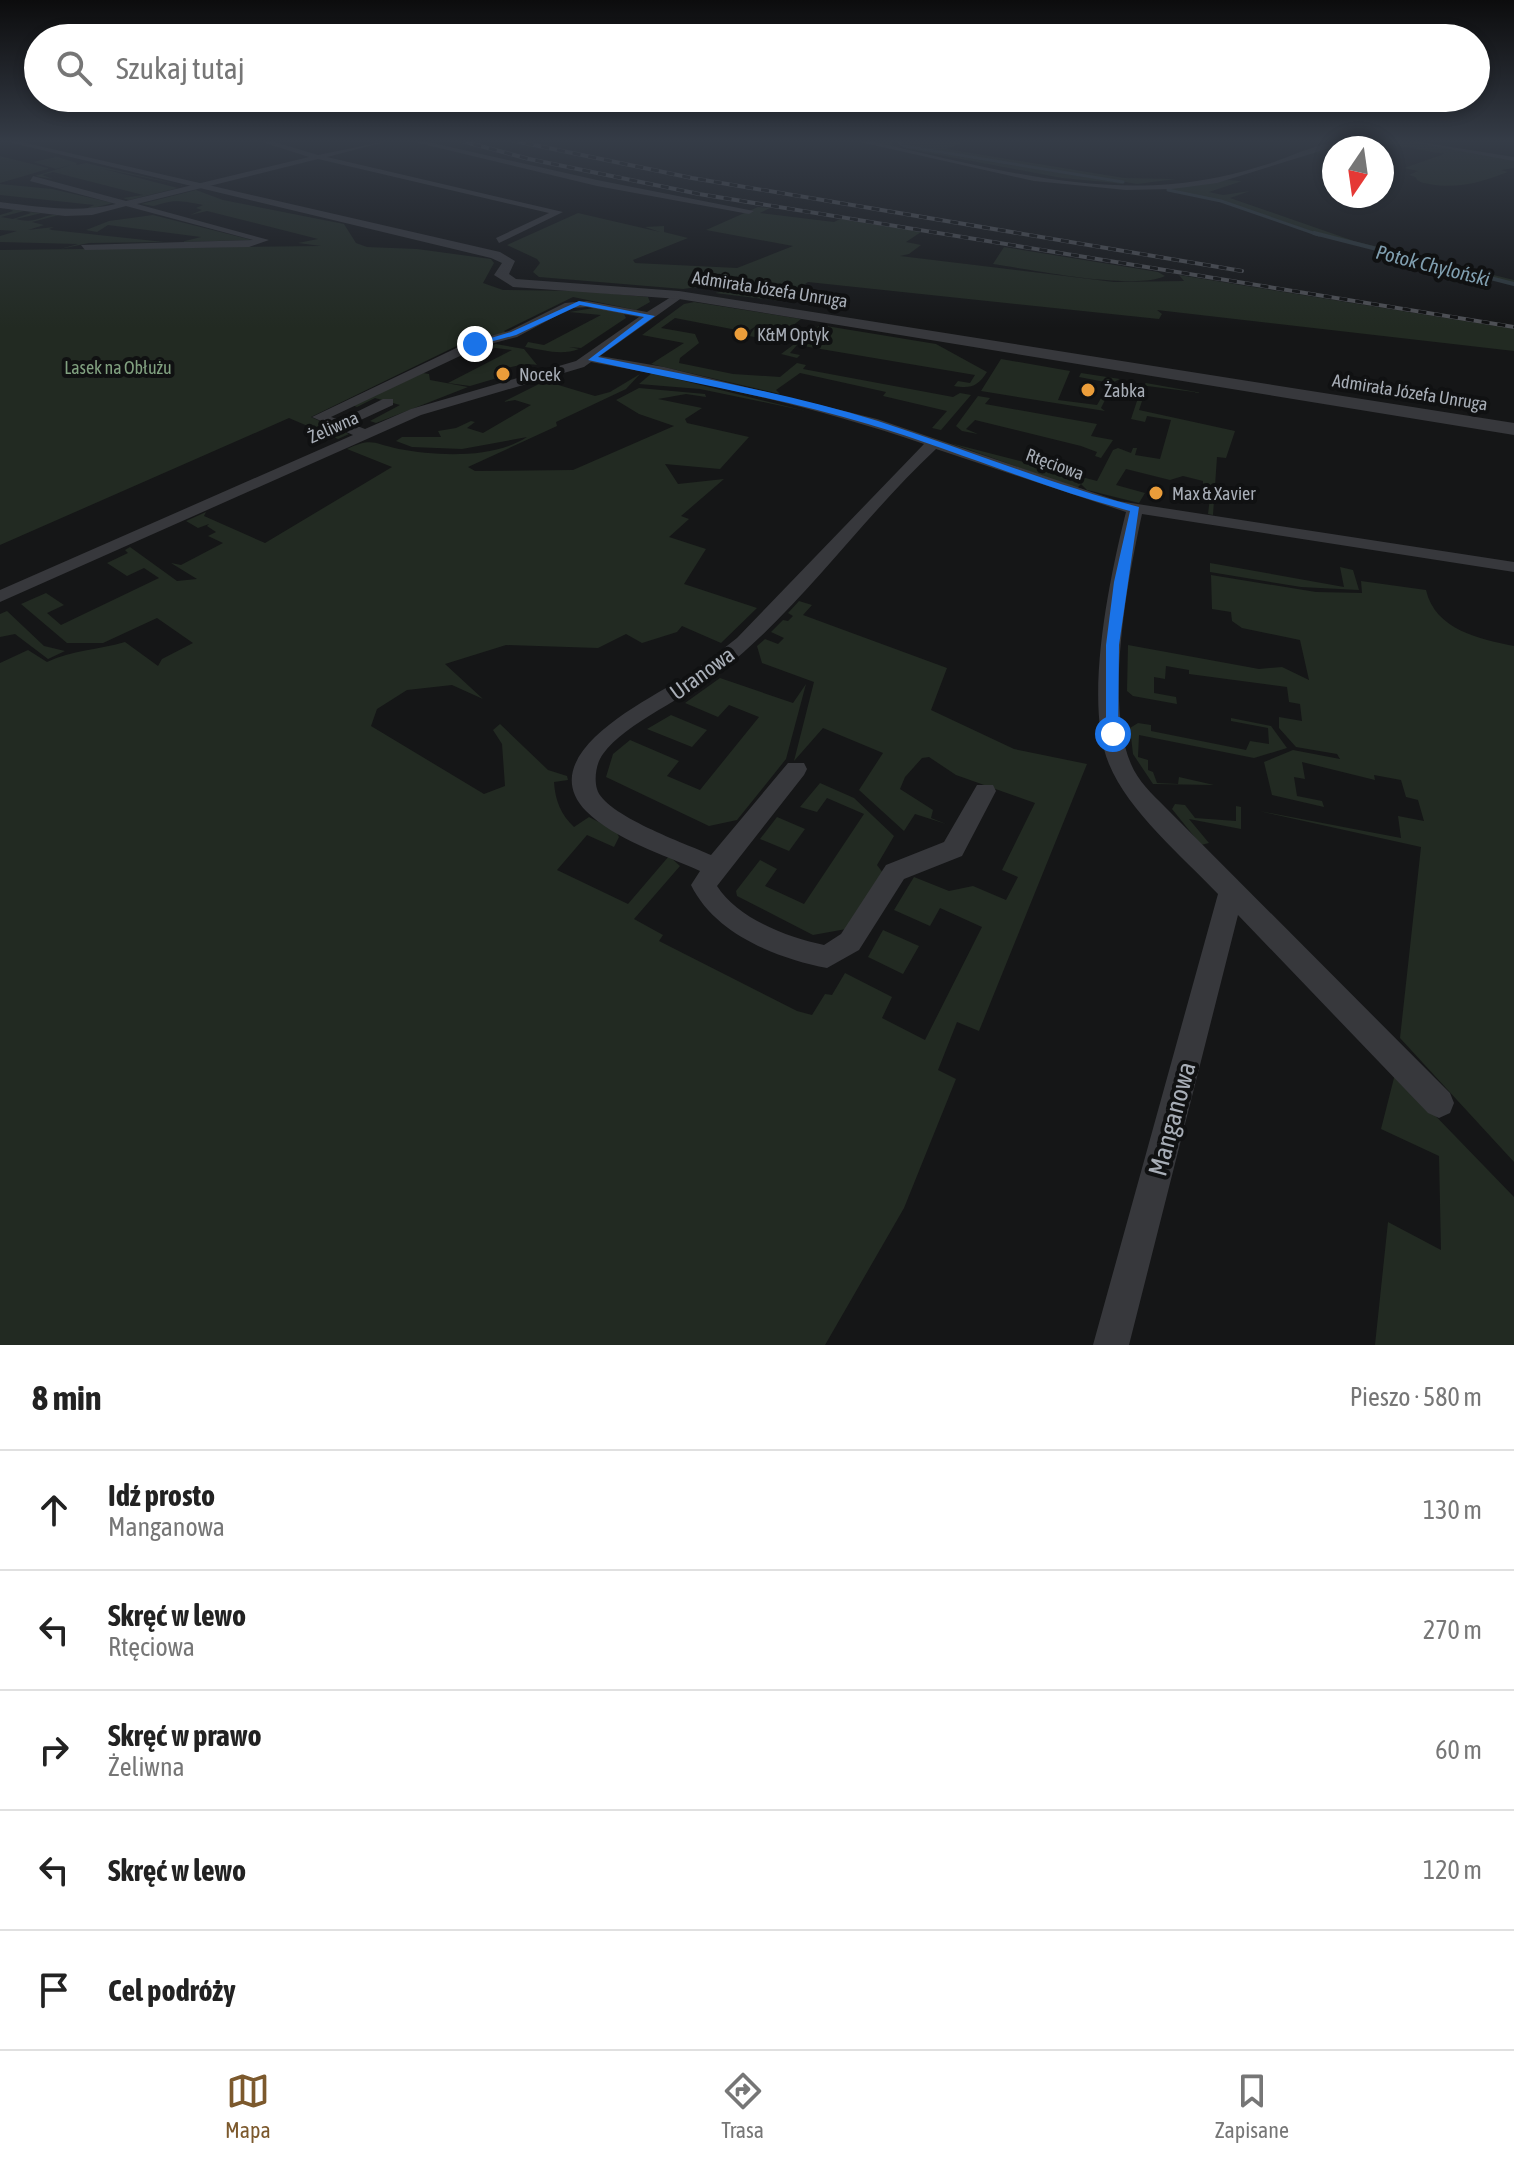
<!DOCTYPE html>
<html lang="pl">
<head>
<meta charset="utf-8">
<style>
  body { margin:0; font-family:"Asap Condensed",sans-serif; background:#f2f2f2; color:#222 }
  .compass { position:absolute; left:1322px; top:136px; width:72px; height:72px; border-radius:50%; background:#fff; box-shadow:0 4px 12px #0003; rotate:193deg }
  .stop { position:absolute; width:24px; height:24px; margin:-18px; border:6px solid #1a73e8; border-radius:50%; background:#fff }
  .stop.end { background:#1a73e8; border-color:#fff; box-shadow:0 2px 8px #0008 }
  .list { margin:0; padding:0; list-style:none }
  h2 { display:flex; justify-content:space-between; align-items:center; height:104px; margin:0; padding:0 32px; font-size:34px }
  h2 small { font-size:26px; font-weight:400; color:#767676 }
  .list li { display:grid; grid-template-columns:52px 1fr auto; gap:24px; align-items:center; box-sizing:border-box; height:120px; padding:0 32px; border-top:2px solid #e0e0e0 }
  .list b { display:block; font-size:30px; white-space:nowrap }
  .list p { margin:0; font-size:26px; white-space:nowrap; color:#767676 }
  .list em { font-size:26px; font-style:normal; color:#767676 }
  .icon { flex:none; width:44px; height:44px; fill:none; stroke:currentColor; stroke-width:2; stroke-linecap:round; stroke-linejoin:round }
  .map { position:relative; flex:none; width:1514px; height:1345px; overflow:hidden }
  .search { position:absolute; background:#fff; box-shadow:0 4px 12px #0003; left:24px; right:24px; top:24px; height:88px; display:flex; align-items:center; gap:20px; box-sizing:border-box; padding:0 28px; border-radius:44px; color:#767676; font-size:30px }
  .sheet { height:704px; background:#fff }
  nav { display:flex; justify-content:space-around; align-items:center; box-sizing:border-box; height:112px; border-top:2px solid #e0e0e0; background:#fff; font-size:22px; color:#767676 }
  nav a { display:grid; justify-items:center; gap:4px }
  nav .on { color:#7c592d }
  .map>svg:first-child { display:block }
  .green { fill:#222a22 }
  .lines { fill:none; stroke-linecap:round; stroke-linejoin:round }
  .stream-far1 { stroke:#2e383d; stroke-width:3 }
  .stream { stroke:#2e383d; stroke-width:4 }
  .minor { fill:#37383c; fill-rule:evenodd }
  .tertiary { fill:#37383c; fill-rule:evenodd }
  .rail-casing { stroke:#4e5055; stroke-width:4 }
  .rail { stroke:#101112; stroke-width:3; stroke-dasharray:8; stroke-linecap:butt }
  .route { fill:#1a73e8 }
  .poi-dot { fill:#eb9d3a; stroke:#101112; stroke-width:3 }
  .labels { text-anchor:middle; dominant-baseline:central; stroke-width:8; stroke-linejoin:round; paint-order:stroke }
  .far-street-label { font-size:18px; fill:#a8aeb7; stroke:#101112 }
  .far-poi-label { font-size:18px; fill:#a8aeb7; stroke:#101112; text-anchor:start }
  .far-park-label { font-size:18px; fill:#81a180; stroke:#101112 }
  .far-water-label { font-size:20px; font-style:italic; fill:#809fb0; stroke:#101112 }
  .street-label { font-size:22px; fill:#a8aeb7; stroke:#101112 }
  .near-street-label { font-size:26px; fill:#a8aeb7; stroke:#101112 }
</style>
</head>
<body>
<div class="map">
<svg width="1514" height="1345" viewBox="0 0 1514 1345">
  <rect width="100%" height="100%" fill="#151617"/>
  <path class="green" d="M 891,140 L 892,145 L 907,148 L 1127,184 L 1062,178 L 871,142 Z
    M 904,140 L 969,140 L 947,149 L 1124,178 L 1176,179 L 1137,184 L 905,145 L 900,142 Z
    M 1400,140 L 1514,160 L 1514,168 L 1501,170 L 1508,172 C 1479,183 1456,190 1424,183 C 1412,180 1421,177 1409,175 L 1418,171 L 1404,168 L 1444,154 L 1377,142 L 1356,148 L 1334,148 L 1334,154 L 1315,153 L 1352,142 Z
    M 51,155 L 77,163 L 76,165 L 86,163 L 185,186 L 100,168 L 178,188 L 129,200 L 123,198 L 143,195 L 53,172 L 42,175 L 53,179 L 35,176 L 74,164 L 56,169 L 33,162 L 56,157 Z
    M 0,156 L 48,168 L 48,169 L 0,183 Z
    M 1227,180 L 1242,181 L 1209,192 L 1223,195 L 1250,191 L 1230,198 L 1354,241 L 1514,280 L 1514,283 L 1344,242 L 1232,204 L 1169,189 Z
    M 0,184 L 52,189 L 113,203 L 81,211 L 94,205 L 0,195 Z
    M 196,190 L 223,200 L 344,224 L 356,243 L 367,247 L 417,249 L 491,259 L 494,263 L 483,283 L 503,290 L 581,291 L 648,297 L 650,302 L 636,310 L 573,297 L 504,331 L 507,333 L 473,338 L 311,417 L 349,434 L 338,439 L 289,418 L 0,545 L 0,250 L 321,246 L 298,243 L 318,239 L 207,211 L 190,215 L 202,210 L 196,208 L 203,205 C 172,198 169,202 153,206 L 141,204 Z
    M 758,207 L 770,208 L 760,213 L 834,222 L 840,219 L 921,232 L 906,242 L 921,245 L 909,254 L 900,256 L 1114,282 L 1184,281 L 1179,275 L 1514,329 L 1514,351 L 1157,310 L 1162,314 L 1159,319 L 808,282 L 781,301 L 715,293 L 733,289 L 775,296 L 785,288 L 737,282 L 734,286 L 727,283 L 683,289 L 539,277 L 533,272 L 540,263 L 537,259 L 507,245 L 578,213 L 660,232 L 645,227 L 664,226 L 664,232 L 688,238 L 633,260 L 635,263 L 737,268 L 793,246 L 706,230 Z
    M 10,209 L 24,211 L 1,217 L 13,219 L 31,213 L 28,212 L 42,213 L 16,219 C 37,225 44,213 59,215 L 32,222 L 44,225 L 28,230 L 54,227 L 49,229 L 52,230 L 164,242 L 89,243 L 60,249 L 78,244 L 0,242 L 0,236 L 17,231 L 0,230 L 0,215 L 13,211 Z
    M 153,215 L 252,240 L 181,242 L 201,237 L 108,225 L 97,232 L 86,230 L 109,221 Z
    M 1004,247 L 1158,272 L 1165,276 C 1136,291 1028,269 993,264 Z
    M 694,302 L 801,319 L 787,330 L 760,327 L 776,331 L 765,339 L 749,336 L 756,326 L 747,332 L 675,318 L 661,328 L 695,334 L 699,343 L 680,358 L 679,363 L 733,374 L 780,377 L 797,363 L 806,365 L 803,369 L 953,397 L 960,393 L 971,395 L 941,430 L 932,428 L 947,411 L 883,396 L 886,392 L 800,373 L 776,390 L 780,394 L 651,364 L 684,343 L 642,335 L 684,304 Z
    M 594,308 L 624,314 L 626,318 L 581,348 L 569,347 L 579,349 C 561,356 544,350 525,347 L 528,342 L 544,345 L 601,315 L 569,312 Z
    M 820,325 L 936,344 L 987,372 C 978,386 971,389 954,386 L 958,381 L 970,383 L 975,375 L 797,345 L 790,353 L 800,355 L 797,358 L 781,354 Z
    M 496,344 L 524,349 L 537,365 C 526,362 505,368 495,372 L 504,376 L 470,386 L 448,383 L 512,350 L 487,347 Z
    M 1001,359 L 1070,371 L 1058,400 L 1097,405 L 1110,383 L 1079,377 L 1081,373 L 1120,379 L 1114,382 L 1101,408 L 1105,411 L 981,391 Z
    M 423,373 L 429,374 L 430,380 L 468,387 L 376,423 L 370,421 L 400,405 L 375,398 L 357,407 L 352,405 Z
    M 652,373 L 806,411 L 700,389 L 639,384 Z
    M 640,374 L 626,389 L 556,422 L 557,426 L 468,467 L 475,471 L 573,470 L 674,426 L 639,414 L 616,400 L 639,388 L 705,394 L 706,397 L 686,394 L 658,399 L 702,408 L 685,419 L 687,423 L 749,437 L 720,469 L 665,464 L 678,484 L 724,479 L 681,516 L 689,519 L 669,537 L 706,549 L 684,584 L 757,608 L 721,643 L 682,626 L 677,632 L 642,643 L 626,634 L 598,648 L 506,645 L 445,664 L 483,699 L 452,685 L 407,690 L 377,709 L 371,726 L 484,794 L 505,786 L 502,744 L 493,730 L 500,724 L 548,770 L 567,776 L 568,780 L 554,782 C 555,800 561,815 574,827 L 589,817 L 616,831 L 619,837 L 614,847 L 587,835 L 557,870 L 628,904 L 669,856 L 680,866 L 634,919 L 663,935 L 659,941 L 797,1011 L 812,1015 L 825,994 L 832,995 L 845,973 L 892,997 L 882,1018 L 925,1040 L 982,927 L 940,908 L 930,926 L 894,910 L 914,877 L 949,891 L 973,886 L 1006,900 L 1018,877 L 1002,870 L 1035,803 L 956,775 L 929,757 L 922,758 L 905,777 L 900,789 L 933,810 L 931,818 L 946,824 L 915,814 L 904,831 L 859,790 L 883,753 L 823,728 L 794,761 L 814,682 L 762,663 L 757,646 L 765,639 L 778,644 L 784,638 L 771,632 L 783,620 L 788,621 L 793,616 L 788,613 L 799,601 L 812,605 L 803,615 L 947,668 L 931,710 L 1014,749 L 1087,764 L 979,1031 L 957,1022 L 938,1070 L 956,1079 L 904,1208 L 825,1345 L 0,1345 L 0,663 L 28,650 L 47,662 C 72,650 98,650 125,642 L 158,666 L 162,659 L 193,643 L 157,618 L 103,643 L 67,643 L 21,604 L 46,593 L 64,605 L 47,613 L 61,625 L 159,578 L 144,568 L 127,576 L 107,563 L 128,553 L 125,550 L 130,547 L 177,581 L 197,579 L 171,563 L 181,565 L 223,543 L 208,536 L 216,532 L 207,526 L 209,524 L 198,528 L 186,521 L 206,512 L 204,516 L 265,543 L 392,467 L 347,449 C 373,437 373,444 399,449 C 437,456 493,459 527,437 L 462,449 L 412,447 L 396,441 L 402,437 L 441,437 L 438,431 L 456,428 L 471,421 L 475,422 L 467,428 L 483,433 L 531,405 L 515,400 L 503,402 L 545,381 L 595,396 L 610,392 Z
    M 1146,383 L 1202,393 L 1147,386 L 1139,410 L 1235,431 L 1226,458 L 1217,457 L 1213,515 L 1208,514 L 1211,489 L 1203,487 L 1203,481 L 1183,476 L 1170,480 L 1126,469 L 1116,485 L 1145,493 L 1139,503 L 1087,490 L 1081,484 L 1077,488 L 950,443 L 1097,481 L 1113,450 L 1118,448 L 1131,453 L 1133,448 L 1137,448 L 1135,455 L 1160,459 L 1171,420 L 1147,416 L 1145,422 L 1131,419 L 1142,386 Z
    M 978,396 L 990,398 L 985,404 L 1097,424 L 1091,436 L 1113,440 L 1101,458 L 1095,456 L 1097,452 L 1081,446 L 975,420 L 966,429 L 978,434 L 962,431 L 956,426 Z
    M 1210,563 L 1344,587 L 1340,567 L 1353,570 L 1359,590 L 1301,587 L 1210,572 Z
    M 1211,575 L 1316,592 L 1362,593 L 1361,581 L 1426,590 C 1435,630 1480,639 1514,646 L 1514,1162 L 1400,1038 L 1421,847 L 1259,811 L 1401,838 L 1398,816 L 1424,821 L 1418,800 L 1406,797 L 1401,780 L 1374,775 L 1375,780 L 1302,762 L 1305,779 L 1294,777 L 1297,796 L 1322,801 L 1324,807 L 1272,795 L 1264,762 L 1293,750 L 1340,759 L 1337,754 L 1296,747 L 1279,728 L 1279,717 L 1302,721 L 1300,704 L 1289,702 L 1287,687 L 1189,674 L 1189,670 L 1166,666 L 1165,679 L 1154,677 L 1154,693 L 1176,697 L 1177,704 L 1133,696 L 1127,691 L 1128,645 L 1259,669 L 1282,667 L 1309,680 L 1300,640 L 1242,628 L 1232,621 L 1231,612 L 1212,609 Z
    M 7,611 L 44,646 L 65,651 L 48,659 L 15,634 L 0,637 L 0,614 Z
    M 720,678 L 793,703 L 806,684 L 786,759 L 737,820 L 709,826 L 606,777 L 613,754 L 630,740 L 679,761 L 667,776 L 700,790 L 759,717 L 729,705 L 718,717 L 685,703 Z
    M 671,715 L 707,730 L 692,747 L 647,729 Z
    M 1231,718 L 1271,726 L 1287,748 L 1254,758 L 1139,735 L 1138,757 L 1148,760 L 1148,770 L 1153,772 L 1157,783 L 1178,784 L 1179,777 L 1214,785 L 1153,784 L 1133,754 L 1130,728 L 1138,723 L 1151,725 L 1151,731 L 1246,750 L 1250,741 L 1269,744 L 1268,728 L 1231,721 Z
    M 820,783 L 854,798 L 894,836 L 877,865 L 883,873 L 846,929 L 813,935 L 737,896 L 736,891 L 760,860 L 777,869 L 765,886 L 804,904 L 864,814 L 827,798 L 817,812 L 800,807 Z
    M 1175,804 L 1185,805 L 1195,818 L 1236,821 L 1236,806 L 1241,807 L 1241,829 L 1189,819 L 1209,843 L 1201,845 L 1172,809 Z
    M 777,817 L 805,829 L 789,851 L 760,839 Z
    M 883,930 L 919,946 L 903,974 L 868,957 Z
    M 1395,1074 L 1514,1197 L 1514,1345 L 1375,1345 L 1388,1222 L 1441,1250 L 1439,1156 L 1381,1129 Z"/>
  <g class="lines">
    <path class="stream-far1" d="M 896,140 L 904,146 L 1123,182
      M 1168,190 L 1221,201 L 1319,235"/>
    <path class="stream" d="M 1314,233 L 1514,284"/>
    <path class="minor" d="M 256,140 L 268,140 L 318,155 L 392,140 L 327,157 L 563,212 L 499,243 L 496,238 L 549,213 L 318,159 L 137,204 L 269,240 L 249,247 L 85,250 L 81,245 L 253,240 L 126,206 L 92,215 L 65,216 L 0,208 L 0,202 C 40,207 76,213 116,204 L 30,181 L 33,176 L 126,201 L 309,157 Z
      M 406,140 L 419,140 L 597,180 L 754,211 L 749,214 L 597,186 Z
      M 851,140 L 865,140 C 965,162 1069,193 1172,184 C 1205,181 1237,174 1268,164 C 1295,155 1326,139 1356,140 L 1217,183 L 1172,189 L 1126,190 L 1034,181 Z
      M 1407,140 L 1514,157 L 1514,161 L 1411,142 Z
      M 679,292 L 685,295 L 683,297 L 600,356 L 664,367 L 877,419 L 1118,501 L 1514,562 L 1514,572 L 1142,514 C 1128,578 1104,702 1131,764 C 1138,781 1152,794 1165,807 L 1450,1093 L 1454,1103 L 1450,1113 L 1439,1118 L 1428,1113 L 1238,915 L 1129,1345 L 1093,1345 L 1218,894 C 1183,857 1128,811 1109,764 C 1083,702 1110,576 1126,512 L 936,449 C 861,519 802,607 721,671 C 689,696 625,723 603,754 C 596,763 594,779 597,789 C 604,815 687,844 711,855 L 788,763 L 804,763 L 807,769 L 804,775 L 717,886 C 737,918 788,938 824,945 L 841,934 L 886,865 L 944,842 L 977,785 L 993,785 L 996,791 L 962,856 L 904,879 L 859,950 L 827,968 C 776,958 715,934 691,885 L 700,871 C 663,854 615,840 586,811 C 532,755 646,701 683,678 C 702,666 719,652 737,638 L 924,444 C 816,407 703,382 591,362 L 584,367 L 421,415 L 0,602 L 0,590 L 353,435 L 312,417 L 471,341 L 509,331 L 565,303 L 587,301 L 647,312 ZM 587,307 L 639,317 L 576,361 L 411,409 L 365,429 L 352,424 L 393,405 L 393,399 L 383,399 L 340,420 L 331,417 L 479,347 L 517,337 L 571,308 Z"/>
    <path class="tertiary" d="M 0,140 L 13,140 L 500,252 L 515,261 L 509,274 L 516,279 L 679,291 L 1514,423 L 1514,435 L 679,299 L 513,287 L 494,275 L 502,263 L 491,258 Z"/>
    <defs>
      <path id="rail" d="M 458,140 L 529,159 L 699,194 L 1514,327
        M 510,140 L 692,178 L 1242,271"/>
    </defs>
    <use href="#rail" class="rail-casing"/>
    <use href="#rail" class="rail"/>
  </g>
  <linearGradient id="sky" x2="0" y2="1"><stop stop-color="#0c0c0d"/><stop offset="0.43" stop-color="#353c47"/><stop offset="1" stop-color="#353c47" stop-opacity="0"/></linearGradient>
  <rect width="1514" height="328" fill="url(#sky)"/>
  <path class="route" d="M 579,301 L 655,316 L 598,357 C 691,376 787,393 878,421 C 965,449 1050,484 1139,507 L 1119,645 L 1118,737 L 1106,734 L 1106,645 L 1114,582 L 1130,511 C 1041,488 956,450 868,424 C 776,397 681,381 588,360 L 644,317 L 580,305 L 516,335 L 475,346 L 471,344 L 511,332 Z"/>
  <g class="poi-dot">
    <circle cx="741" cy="334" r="8"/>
    <circle cx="503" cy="374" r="8"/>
    <circle cx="1088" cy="390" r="8"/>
    <circle cx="1156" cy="493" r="8"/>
  </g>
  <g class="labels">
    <g class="far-street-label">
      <text transform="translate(770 289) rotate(9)">Admirała Józefa Unruga</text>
      <text transform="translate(1410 392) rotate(9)">Admirała Józefa Unruga</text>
      <text transform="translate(333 427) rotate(-24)">Żeliwna</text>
      <text transform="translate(1055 464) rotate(20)">Rtęciowa</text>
    </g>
    <g class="far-poi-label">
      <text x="757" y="334">K&amp;M Optyk</text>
      <text x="519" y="374">Nocek</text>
      <text x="1104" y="390">Żabka</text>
      <text x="1172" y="493">Max &amp; Xavier</text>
    </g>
    <g class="far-park-label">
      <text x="118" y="367">Lasek na Obłużu</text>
    </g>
    <g class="far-water-label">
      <text transform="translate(1433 265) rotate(14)">Potok Chyloński</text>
    </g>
    <g class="street-label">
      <text transform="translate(702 673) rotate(-36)">Uranowa</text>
    </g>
    <g class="near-street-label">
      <text transform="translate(1172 1119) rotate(-75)">Manganowa</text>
    </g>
  </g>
</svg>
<svg class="compass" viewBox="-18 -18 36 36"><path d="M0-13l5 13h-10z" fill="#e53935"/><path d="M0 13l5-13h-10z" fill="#767676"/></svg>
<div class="stop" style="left:1113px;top:734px"></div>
<div class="stop end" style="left:475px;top:344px"></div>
<div class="search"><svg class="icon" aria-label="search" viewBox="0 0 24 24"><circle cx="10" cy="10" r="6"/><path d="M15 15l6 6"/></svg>Szukaj tutaj</div>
</div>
<section class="sheet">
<h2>8 min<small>Pieszo · 580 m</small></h2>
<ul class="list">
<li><svg class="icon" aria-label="ahead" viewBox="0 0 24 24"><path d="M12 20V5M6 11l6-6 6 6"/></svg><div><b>Idź prosto</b><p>Manganowa</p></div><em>130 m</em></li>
<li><svg class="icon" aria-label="left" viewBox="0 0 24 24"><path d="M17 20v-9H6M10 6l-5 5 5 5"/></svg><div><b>Skręć w lewo</b><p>Rtęciowa</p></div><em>270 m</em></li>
<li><svg class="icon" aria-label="right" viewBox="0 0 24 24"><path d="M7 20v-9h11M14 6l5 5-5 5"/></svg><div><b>Skręć w prawo</b><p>Żeliwna</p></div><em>60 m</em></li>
<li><svg class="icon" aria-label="left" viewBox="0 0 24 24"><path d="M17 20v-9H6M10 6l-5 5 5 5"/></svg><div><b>Skręć w lewo</b></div><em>120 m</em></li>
<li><svg class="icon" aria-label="arrive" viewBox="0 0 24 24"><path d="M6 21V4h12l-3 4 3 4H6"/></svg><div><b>Cel podróży</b></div></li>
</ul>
</section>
<nav>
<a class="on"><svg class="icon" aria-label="map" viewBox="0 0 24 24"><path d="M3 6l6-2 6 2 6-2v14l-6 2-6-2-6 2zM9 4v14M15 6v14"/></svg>Mapa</a>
<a><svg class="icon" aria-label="directions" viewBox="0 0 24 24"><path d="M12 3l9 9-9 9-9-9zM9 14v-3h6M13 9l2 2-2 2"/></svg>Trasa</a>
<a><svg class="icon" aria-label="saved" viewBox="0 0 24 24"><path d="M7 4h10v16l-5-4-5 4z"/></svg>Zapisane</a>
</nav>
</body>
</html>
